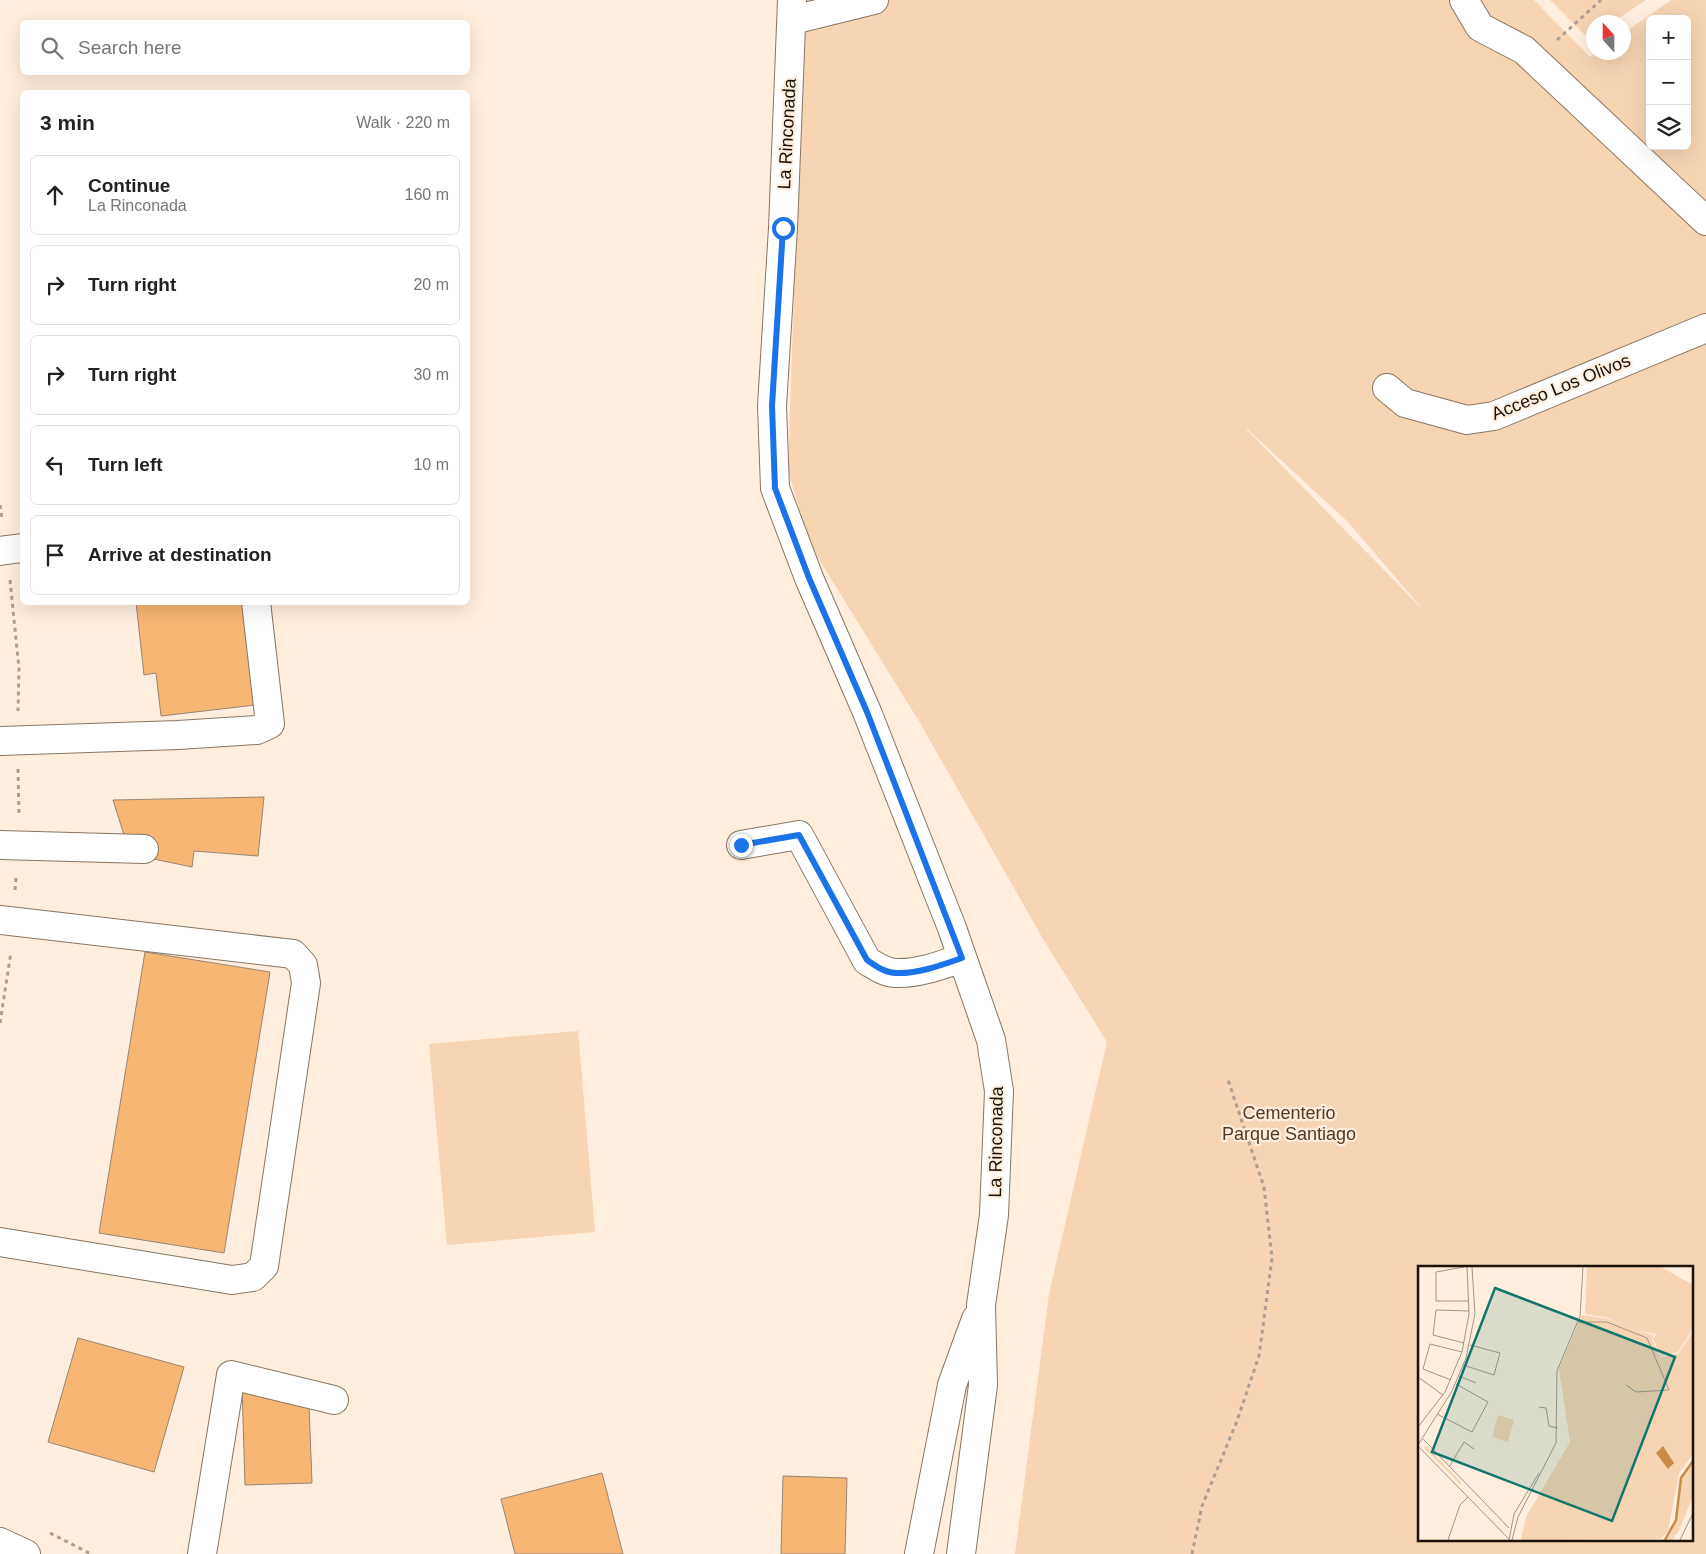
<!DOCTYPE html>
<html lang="en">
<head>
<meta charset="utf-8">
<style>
  body { margin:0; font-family:Helvetica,sans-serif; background:#f6f6f6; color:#222 }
  .controls { position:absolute; right:15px; top:15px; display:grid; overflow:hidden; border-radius:8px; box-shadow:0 5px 20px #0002 }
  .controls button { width:45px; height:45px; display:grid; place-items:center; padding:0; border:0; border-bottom:1px solid #e0e0e0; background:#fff; color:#222; font:25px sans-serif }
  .compass { position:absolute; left:1586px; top:15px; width:45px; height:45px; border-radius:50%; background:#fff; box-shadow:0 5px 20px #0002; rotate:339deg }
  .stop { position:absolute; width:15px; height:15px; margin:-11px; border:4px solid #1a73e8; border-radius:50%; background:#fff }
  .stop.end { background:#1a73e8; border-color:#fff; box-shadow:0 1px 5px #0008 }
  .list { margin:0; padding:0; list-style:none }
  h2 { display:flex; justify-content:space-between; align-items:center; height:65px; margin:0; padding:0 20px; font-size:21px }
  h2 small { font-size:16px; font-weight:400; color:#767676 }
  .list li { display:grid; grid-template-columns:32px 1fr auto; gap:15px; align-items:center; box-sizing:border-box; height:80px; margin:0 10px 10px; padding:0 10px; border:1px solid #e0e0e0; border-radius:8px }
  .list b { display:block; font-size:19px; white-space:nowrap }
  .list p { margin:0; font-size:16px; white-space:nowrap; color:#767676 }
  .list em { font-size:16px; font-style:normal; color:#767676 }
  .icon { flex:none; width:28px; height:28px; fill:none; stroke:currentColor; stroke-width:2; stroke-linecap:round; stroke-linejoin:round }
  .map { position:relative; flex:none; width:1706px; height:1554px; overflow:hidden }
  .search { position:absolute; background:#fff; box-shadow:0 5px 20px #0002; left:20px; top:20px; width:450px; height:55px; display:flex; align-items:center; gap:12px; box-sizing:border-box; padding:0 18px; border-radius:8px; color:#767676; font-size:19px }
  .panel { position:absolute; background:#fff; box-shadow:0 5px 20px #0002; left:20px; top:90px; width:450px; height:515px; border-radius:8px }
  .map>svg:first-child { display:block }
  .green { fill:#f7d4b2; fill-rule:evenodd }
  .building { fill:#f7b674; stroke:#998572 }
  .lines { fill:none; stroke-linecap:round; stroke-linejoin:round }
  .minor-casing { stroke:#887562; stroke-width:30 }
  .path { stroke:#ac9e91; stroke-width:3; stroke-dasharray:4 4; stroke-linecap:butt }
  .minor { stroke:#fff; stroke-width:28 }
  .route { stroke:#1a73e8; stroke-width:6 }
  .labels { text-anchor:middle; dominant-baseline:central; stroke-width:4.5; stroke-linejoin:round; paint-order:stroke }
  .street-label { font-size:18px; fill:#19120b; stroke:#ffeddd }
  .park-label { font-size:18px; fill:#54391d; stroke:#ffeddd }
  .inset-river { fill:none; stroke:#ca8b49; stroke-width:2.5 }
  .inset-road { fill:none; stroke:#a39589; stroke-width:1 }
  .view { fill:#0f766e; fill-opacity:0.15; stroke:#0f766e; stroke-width:2.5 }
  .inset-edge { fill:none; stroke:#19120b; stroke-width:2.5 }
</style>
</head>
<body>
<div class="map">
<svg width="1706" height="1554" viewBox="0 0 1706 1554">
  <rect width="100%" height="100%" fill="#ffeddd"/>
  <path class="green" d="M 804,0 L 1534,0 L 1590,57 L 1596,53 L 1624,52 L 1624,33 L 1671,0 L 1706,0 L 1706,1554 L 1015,1554 L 1049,1294 L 1107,1042 L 1043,939 L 920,723 L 809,543 L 788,470 ZM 1650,19 L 1687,19 L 1687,146 L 1650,146 ZM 1246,428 L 1347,521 L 1427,614 L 1246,429 ZM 1420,1268 L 1692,1268 L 1692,1540 L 1420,1540 Z
    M 1550,0 L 1646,0 L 1613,22 L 1594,22 L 1593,35 L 1589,39 Z
    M 578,1031 L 595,1232 L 447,1245 L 429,1044 Z"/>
  <path class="building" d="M 136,602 L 252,602 L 264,704 L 161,716 L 156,673 L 144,675 Z
    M 264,797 L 258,856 L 194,851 L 192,867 L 144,857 L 124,835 L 113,800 Z
    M 145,952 L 270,972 L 224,1253 L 99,1233 Z
    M 78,1338 L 184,1367 L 154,1472 L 48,1442 Z
    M 242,1386 L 309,1405 L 312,1483 L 245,1485 Z
    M 602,1473 L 623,1554 L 515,1554 L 501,1499 Z
    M 783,1476 L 847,1478 L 845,1554 L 781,1554 Z"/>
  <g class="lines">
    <defs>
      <path id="minor" d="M 792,0 L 783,228 L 772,406 L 775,488 L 809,578 L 867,712 L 952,928 L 991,1040 L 999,1091 L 994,1215 L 981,1305 L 983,1385 L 961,1554
        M 1464,0 L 1480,27 L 1524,50 L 1706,221
        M 793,20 L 874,0
        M 1387,388 L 1405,403 L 1467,420 L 1494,416 L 1706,328
        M 0,551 L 22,548
        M 0,741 L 178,735 L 257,730 L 270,724 L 256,602
        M 0,845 L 144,849
        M 741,845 L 799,835 L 867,961 C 876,966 885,973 896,973 C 918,974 942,965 962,958
        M 0,920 L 293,954 L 303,965 L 306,983 L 264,1266 L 253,1277 L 232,1280 L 0,1242
        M 0,1542 L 26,1554
        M 202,1554 L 231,1375 L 334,1400
        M 919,1554 L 952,1385 L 976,1319"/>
    </defs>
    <use href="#minor" class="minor-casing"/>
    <path class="path" d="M 1557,40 L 1601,0
      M 0,505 L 2,519
      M 10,580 L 19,669 L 18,711
      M 18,769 L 19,816
      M 15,890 L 16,877
      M 0,1023 L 11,952
      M 50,1533 L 91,1554
      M 1192,1554 L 1202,1506 L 1237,1421 L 1259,1356 L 1272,1258 L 1264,1187 L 1228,1080"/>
    <use href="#minor" class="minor"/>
  </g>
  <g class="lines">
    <path class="route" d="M 741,845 L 799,835 L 867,960 C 876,966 885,973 896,973 C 918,974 942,965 962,958 L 867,712 L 809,578 L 775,488 L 772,406 L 783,228"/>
  </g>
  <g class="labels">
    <g class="street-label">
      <text transform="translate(787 134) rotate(-87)">La Rinconada</text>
      <text transform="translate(1561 387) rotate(-22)">Acceso Los Olivos</text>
      <text transform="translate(996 1142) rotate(-89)">La Rinconada</text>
    </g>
    <g class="park-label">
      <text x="1289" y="1113">Cementerio<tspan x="1289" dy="21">Parque Santiago</tspan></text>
    </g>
  </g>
  <g transform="translate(1418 1266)">
    <rect width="275" height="275" fill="#ffeddd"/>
    <path d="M 169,1 L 243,1 L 275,19 L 275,62 L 260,86 L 243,90 L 235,73 L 238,68 L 215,64 L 235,69 L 234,74 L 243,92 L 261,87 L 275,65 L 275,188 L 261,207 L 250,266 L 241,273 L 103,274 L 108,251 L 152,176 L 141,103 L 164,49 L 191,53 L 203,59 L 191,52 L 167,48 ZM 80,149 L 96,154 L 90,176 L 74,171 ZM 8,180 L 43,216 L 43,219 L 6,182 ZM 275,197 L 275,230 L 261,264 L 254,274 L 249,274 L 259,254 L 264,212 Z" fill="#f7d4b2"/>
    <path d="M 245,180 L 256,197 L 250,203 L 238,187 Z" fill="#ca8b49"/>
    <path class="inset-river" d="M 247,274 L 258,254 L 263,212 L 275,195"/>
    <path class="inset-road" d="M 46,1 L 18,6 L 18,35 L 51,35M 160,56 L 189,56 L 229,72 L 251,124 L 218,126 L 208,119M 46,77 L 15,69 L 18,44 L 51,45M 45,99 L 76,109 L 82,87 L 52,79M 41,110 L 58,117M 0,111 L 25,129M 33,114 L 5,103 L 12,78 L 44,86M 121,141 L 128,142 L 131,160 L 140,162M 19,148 L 54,166 L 70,136 L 38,118M 0,161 L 27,126 L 44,86 L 51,48 L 49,1M 5,173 L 91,262M 0,179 L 34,125 L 48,92 L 57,48 L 54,1M 0,180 L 91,273M 31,201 L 46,176 L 56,183M 30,274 L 42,239 L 50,231M 91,274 L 96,248 L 121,207M 94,274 L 100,251 L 138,177 L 139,105 L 162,50 L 165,1M 262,274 L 275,247"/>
    <path class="view" d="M 77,22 L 257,91 L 194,255 L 14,186 Z"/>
    <rect width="275" height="275" class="inset-edge"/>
  </g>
</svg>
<div class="controls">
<button>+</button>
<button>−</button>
<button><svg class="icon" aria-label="layers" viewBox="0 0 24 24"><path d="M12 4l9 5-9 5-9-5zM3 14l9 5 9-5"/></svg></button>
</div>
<svg class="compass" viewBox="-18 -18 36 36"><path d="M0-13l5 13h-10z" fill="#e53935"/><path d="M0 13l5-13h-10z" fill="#767676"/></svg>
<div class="stop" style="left:783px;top:228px"></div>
<div class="stop end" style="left:741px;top:845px"></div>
<div class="search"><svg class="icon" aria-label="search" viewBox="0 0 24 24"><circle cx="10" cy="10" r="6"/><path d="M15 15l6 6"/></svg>Search here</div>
<section class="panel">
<h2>3 min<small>Walk · 220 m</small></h2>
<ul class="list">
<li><svg class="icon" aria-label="ahead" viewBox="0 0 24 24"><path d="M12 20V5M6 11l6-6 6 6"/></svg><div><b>Continue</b><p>La Rinconada</p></div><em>160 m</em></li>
<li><svg class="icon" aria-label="right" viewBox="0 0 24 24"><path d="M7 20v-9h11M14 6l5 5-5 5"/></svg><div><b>Turn right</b></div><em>20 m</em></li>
<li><svg class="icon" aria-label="right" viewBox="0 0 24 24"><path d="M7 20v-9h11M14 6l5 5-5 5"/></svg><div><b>Turn right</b></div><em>30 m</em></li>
<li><svg class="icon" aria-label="left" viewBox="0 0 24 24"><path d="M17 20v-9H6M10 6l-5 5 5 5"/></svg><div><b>Turn left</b></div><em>10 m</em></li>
<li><svg class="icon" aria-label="arrive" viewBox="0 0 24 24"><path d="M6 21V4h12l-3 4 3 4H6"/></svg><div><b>Arrive at destination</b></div></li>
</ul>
</section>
</div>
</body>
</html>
